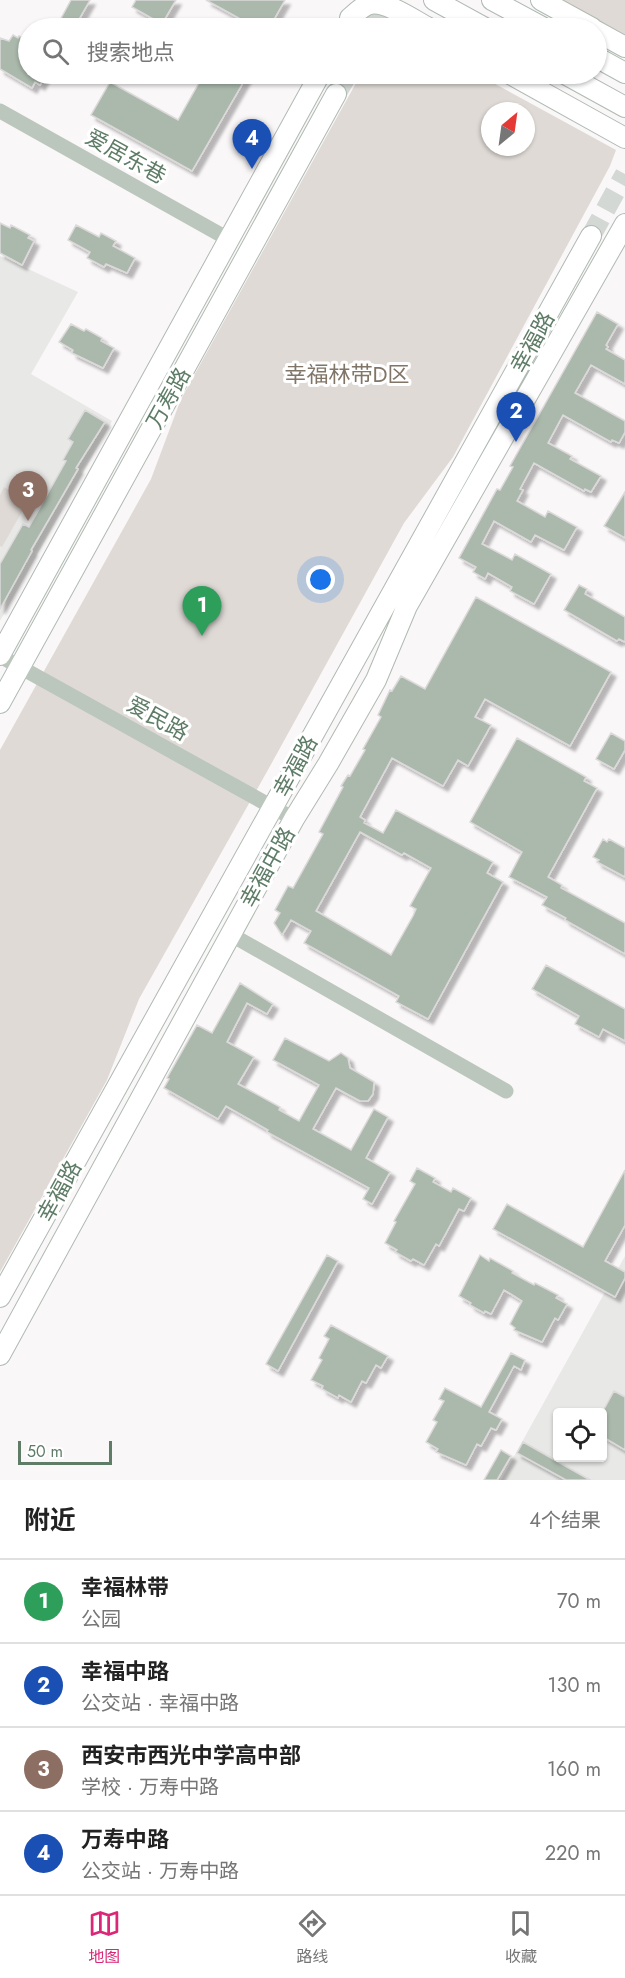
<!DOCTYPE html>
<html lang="zh">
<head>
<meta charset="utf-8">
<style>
  body { margin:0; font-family:Jost,"Noto Sans SC",sans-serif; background:#f6f6f6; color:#222 }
  .controls { position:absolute; right:18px; bottom:18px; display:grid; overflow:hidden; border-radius:6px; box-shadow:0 2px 4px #0004 }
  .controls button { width:54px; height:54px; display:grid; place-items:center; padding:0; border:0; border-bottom:2px solid #e0e0e0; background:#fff; color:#222; font:30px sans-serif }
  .compass { position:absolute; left:481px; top:102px; width:54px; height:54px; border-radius:50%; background:#fff; box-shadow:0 2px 4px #0004; rotate:29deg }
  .scale { position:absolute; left:18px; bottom:15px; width:94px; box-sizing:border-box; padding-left:6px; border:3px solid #5f7d66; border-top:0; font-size:16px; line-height:21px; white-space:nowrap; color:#5f7d66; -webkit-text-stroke:4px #fff; paint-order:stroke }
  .you { position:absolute; left:321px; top:580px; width:21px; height:21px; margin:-15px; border:4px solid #fff; border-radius:50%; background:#1a73e8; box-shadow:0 0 0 9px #1a73e833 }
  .badge { display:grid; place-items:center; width:39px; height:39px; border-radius:50%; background:#db2777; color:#fff; font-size:20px; font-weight:700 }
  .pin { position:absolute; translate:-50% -50px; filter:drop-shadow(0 2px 3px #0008) }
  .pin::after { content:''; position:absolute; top:32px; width:21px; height:18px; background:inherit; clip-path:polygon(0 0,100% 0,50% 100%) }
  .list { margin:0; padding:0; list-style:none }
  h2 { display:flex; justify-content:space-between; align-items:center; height:78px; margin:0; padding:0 24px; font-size:26px }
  h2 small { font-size:20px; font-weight:400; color:#767676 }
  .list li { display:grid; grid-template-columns:39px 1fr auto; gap:18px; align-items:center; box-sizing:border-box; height:84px; padding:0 24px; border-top:2px solid #e0e0e0 }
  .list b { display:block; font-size:22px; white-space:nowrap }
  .list p { margin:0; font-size:20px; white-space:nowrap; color:#767676 }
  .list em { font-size:20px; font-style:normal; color:#767676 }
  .icon { flex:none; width:33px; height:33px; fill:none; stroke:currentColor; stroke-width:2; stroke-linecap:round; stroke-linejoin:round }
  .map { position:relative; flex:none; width:625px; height:1480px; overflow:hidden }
  .search { position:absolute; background:#fff; box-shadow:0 2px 4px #0004; left:18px; right:18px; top:18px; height:66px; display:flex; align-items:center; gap:15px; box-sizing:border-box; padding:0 21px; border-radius:33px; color:#767676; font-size:22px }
  .sheet { height:414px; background:#fff }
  nav { display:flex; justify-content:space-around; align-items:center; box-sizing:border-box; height:84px; border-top:2px solid #e0e0e0; background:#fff; font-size:16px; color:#767676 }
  nav a { display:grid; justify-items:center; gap:3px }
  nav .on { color:#db2777 }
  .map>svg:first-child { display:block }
  .built { fill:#e8e8e7; fill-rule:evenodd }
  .green { fill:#dfdad6; fill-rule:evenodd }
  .building { fill:#aab9ac; stroke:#dcd9da; stroke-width:1.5; fill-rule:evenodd; filter:url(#shadow) }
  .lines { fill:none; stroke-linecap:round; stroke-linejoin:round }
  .major-tunnel { stroke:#d3d8d4; stroke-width:20; stroke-dasharray:20 10; stroke-linecap:butt }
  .major-casing { stroke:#afbab2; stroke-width:22 }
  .minor { stroke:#bbc6bd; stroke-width:15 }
  .major { stroke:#fff; stroke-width:20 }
  .labels { text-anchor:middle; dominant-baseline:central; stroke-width:6; stroke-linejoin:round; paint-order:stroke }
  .street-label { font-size:22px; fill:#5f7d66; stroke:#fff }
  .park-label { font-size:22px; fill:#807567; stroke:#fff }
</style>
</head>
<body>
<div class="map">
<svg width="625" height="1480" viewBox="0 0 625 1480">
  <defs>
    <filter id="shadow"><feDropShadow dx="5" dy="5" stdDeviation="1.5" flood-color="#0004"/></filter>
  </defs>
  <rect width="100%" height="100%" fill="#faf7f8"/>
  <path class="built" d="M 0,256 L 78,292 L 31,374 L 112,421 L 0,621 Z
    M 625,1256 L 625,1480 L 501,1480 ZM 558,1412 L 602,1412 L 602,1458 L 558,1458 Z"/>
  <path class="green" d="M 560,0 L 625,0 L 625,37 Z
    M 361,74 L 477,74 L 616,150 L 610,166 L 453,457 L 404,523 L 269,768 L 139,999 L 107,1080 L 0,1272 L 0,750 L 151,479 L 181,399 ZM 490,111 L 526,111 L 526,147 L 490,147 Z
    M 4,487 L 28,501 L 2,547 L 0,546 L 0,495 Z"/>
  <path class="building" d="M 71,0 L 90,0 L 74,28 L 59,22 Z
    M 136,0 L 176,0 L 162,24 L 132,7 Z
    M 206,0 L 285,0 L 269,28 L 257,28 Z
    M 13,35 L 18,38 L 19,36 L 28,41 L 28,74 L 46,74 L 40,85 L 35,82 L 32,88 L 0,69 L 0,38 L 9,41 Z
    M 204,74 L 248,74 L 192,171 L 91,115 L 110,82 L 178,120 Z
    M 0,223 L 10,228 L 11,225 L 30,235 L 28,238 L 34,241 L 22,265 L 0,253 Z
    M 76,225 L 99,237 L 101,233 L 116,241 L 113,246 L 135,258 L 127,273 L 106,264 L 104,267 L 87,258 L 90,252 L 68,240 Z
    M 597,312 L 618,324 L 606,345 L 608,347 L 606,349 L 625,360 L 625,384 L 591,365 L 575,393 L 625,421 L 625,432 L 619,443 L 612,440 L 611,442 L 563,415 L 548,443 L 572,456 L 570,459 L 601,476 L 591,492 L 585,489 L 584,491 L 534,463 L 520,489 L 523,490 L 517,501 L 545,517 L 548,511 L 577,527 L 564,550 L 535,535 L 531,542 L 494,521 L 482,544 L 512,560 L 515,554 L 551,574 L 534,604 L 510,591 L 512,587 L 488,573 L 485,579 L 473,572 L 476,567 L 459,558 L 497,489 L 500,490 L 513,467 L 510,466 Z
    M 71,324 L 84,331 L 86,329 L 102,338 L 101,341 L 114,348 L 103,368 L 72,353 L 73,350 L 59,342 Z
    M 85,410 L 105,422 L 76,468 L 78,469 L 31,550 L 32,551 L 0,609 L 0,564 L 23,524 L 29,527 L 66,461 L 63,460 L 73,442 L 68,439 Z
    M 625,492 L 625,538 L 604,526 Z
    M 579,585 L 587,589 L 585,594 L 625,617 L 625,642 L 619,639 L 617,641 L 564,610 Z
    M 476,597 L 611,672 L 570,746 L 485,699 L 475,717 L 491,725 L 468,766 L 458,760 L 443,786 L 392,758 L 360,817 L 365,820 L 364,823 L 383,833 L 396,810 L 493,862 L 487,873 L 503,882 L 428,1019 L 396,1002 L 399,996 L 304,943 L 311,931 L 291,920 L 282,935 L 274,923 L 280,913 L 275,910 L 288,886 L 293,888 L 323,834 L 319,832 L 343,787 L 341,786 L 348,775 L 350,776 L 365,750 L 363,749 L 381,717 L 378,715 L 390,690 L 392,691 L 401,676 L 425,689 ZM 360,832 L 402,855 L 404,853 L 431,868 L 410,906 L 416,909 L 413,916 L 391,955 L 316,911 Z
    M 611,733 L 625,741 L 625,750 L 614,769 L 596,759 Z
    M 517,738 L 586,777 L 584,781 L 597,788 L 548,877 L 562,885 L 561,888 L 625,923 L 625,954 L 565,920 L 566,918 L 542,905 L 547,897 L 509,877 L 522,852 L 470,822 Z
    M 603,839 L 607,842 L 609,839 L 625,848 L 625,877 L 597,862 L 599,860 L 593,857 Z
    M 546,965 L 625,1009 L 625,1041 L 603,1029 L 599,1037 L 575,1024 L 579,1016 L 532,989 Z
    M 240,983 L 273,1004 L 267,1014 L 247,1003 L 227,1042 L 254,1057 L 238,1084 L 280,1107 L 279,1110 L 299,1121 L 319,1085 L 273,1060 L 285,1038 L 329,1061 L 341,1053 L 348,1058 L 350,1068 L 374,1082 L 373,1094 L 368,1101 L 360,1101 L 336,1088 L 313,1129 L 351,1150 L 374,1109 L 388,1117 L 366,1158 L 390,1172 L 372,1204 L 363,1199 L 369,1188 L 267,1132 L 268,1130 L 226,1106 L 218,1119 L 164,1088 L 169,1079 L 167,1078 L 197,1025 L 212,1033 Z
    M 417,1168 L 435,1178 L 433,1182 L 451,1192 L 453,1188 L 471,1198 L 464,1211 L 459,1209 L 439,1246 L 436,1244 L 424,1265 L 413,1259 L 411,1261 L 395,1252 L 397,1250 L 385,1243 L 396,1222 L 394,1221 L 415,1184 L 410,1181 Z
    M 625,1170 L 625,1225 L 605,1261 L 625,1272 L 625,1278 L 615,1297 L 493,1229 L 507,1204 L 583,1247 Z
    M 327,1255 L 338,1261 L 278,1371 L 266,1364 Z
    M 480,1255 L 489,1261 L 490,1258 L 513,1271 L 512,1273 L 534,1285 L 535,1283 L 558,1295 L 556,1298 L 567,1304 L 558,1320 L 555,1318 L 542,1342 L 514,1330 L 515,1328 L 510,1324 L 522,1301 L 514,1296 L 504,1290 L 491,1314 L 485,1311 L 484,1313 L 470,1305 L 471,1303 L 459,1296 Z
    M 331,1325 L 388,1356 L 381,1368 L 376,1365 L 366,1383 L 362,1381 L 351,1402 L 339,1395 L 338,1398 L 322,1389 L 323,1386 L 311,1380 L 322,1360 L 319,1358 L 329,1339 L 324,1336 Z
    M 511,1353 L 525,1360 L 521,1370 L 514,1366 L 489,1412 L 502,1419 L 496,1430 L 491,1428 L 481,1446 L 477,1444 L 466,1465 L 436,1452 L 438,1449 L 426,1442 L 437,1422 L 433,1420 L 444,1401 L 439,1399 L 445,1388 L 481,1407 Z
    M 614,1391 L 625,1397 L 625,1450 L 603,1437 L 603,1411 Z
    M 523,1442 L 590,1480 L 566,1480 L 517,1453 Z
    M 501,1450 L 511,1456 L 497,1480 L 484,1480 Z"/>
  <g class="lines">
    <path class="major-tunnel" d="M 373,28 L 388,0
      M 336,94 L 348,74
      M 591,236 L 625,174"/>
    <defs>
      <path id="major" d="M 434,0 L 485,28
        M 492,0 L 544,28
        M 541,0 L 592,28
        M 350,18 C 356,13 362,6 370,4 C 386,0 415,21 429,28
        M 596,31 L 625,47
        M 596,57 L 625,73
        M 510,74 L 625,138
        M 565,74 L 625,107
        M 0,655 L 320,74
        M 0,703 L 336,94
        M 0,1297 L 591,236
        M 0,1355 L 294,819 L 328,764 L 376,680 L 407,606 L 625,224"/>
    </defs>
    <use href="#major" class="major-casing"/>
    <path class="minor" d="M 0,111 L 230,240
      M 0,656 L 294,819
      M 230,934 L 506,1091"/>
    <use href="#major" class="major"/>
  </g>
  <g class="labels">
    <g class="street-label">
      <text transform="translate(126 156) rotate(29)">爱居东巷</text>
      <text transform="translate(532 342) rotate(-61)">幸福路</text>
      <text transform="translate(168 398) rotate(-61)">万寿路</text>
      <text transform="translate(158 718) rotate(29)">爱民路</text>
      <text transform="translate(295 766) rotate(-61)">幸福路</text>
      <text transform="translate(267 867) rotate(-61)">幸福中路</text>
      <text transform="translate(59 1191) rotate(-61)">幸福路</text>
    </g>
    <g class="park-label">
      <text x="347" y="374">幸福林带D区</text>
    </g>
  </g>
</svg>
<div class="controls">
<button><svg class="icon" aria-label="locate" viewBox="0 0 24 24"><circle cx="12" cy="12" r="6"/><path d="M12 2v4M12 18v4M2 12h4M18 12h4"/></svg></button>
</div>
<svg class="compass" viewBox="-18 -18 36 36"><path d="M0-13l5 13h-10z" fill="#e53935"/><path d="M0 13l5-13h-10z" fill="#767676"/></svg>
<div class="scale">50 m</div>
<div class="you"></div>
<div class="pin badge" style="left:202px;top:636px;background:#2e9e5b">1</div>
<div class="pin badge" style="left:516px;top:442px;background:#1a4fb4">2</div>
<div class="pin badge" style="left:28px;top:521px;background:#8d6e63">3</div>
<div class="pin badge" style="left:252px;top:169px;background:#1a4fb4">4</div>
<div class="search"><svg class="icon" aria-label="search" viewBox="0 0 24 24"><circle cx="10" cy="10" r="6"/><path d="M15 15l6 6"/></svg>搜索地点</div>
</div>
<section class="sheet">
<h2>附近<small>4个结果</small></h2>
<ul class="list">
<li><span class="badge" style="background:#2e9e5b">1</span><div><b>幸福林带</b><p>公园</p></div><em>70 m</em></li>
<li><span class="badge" style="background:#1a4fb4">2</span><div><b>幸福中路</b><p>公交站 · 幸福中路</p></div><em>130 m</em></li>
<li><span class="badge" style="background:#8d6e63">3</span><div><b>西安市西光中学高中部</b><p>学校 · 万寿中路</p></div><em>160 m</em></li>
<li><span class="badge" style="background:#1a4fb4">4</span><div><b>万寿中路</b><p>公交站 · 万寿中路</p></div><em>220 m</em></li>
</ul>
</section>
<nav>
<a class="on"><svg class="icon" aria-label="map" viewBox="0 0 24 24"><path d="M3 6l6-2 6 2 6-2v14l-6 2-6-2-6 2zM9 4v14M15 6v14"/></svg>地图</a>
<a><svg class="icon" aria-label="directions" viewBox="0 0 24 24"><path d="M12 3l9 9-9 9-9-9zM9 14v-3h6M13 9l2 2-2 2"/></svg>路线</a>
<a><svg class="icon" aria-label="saved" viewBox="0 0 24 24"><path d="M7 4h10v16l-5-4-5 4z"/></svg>收藏</a>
</nav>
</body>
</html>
